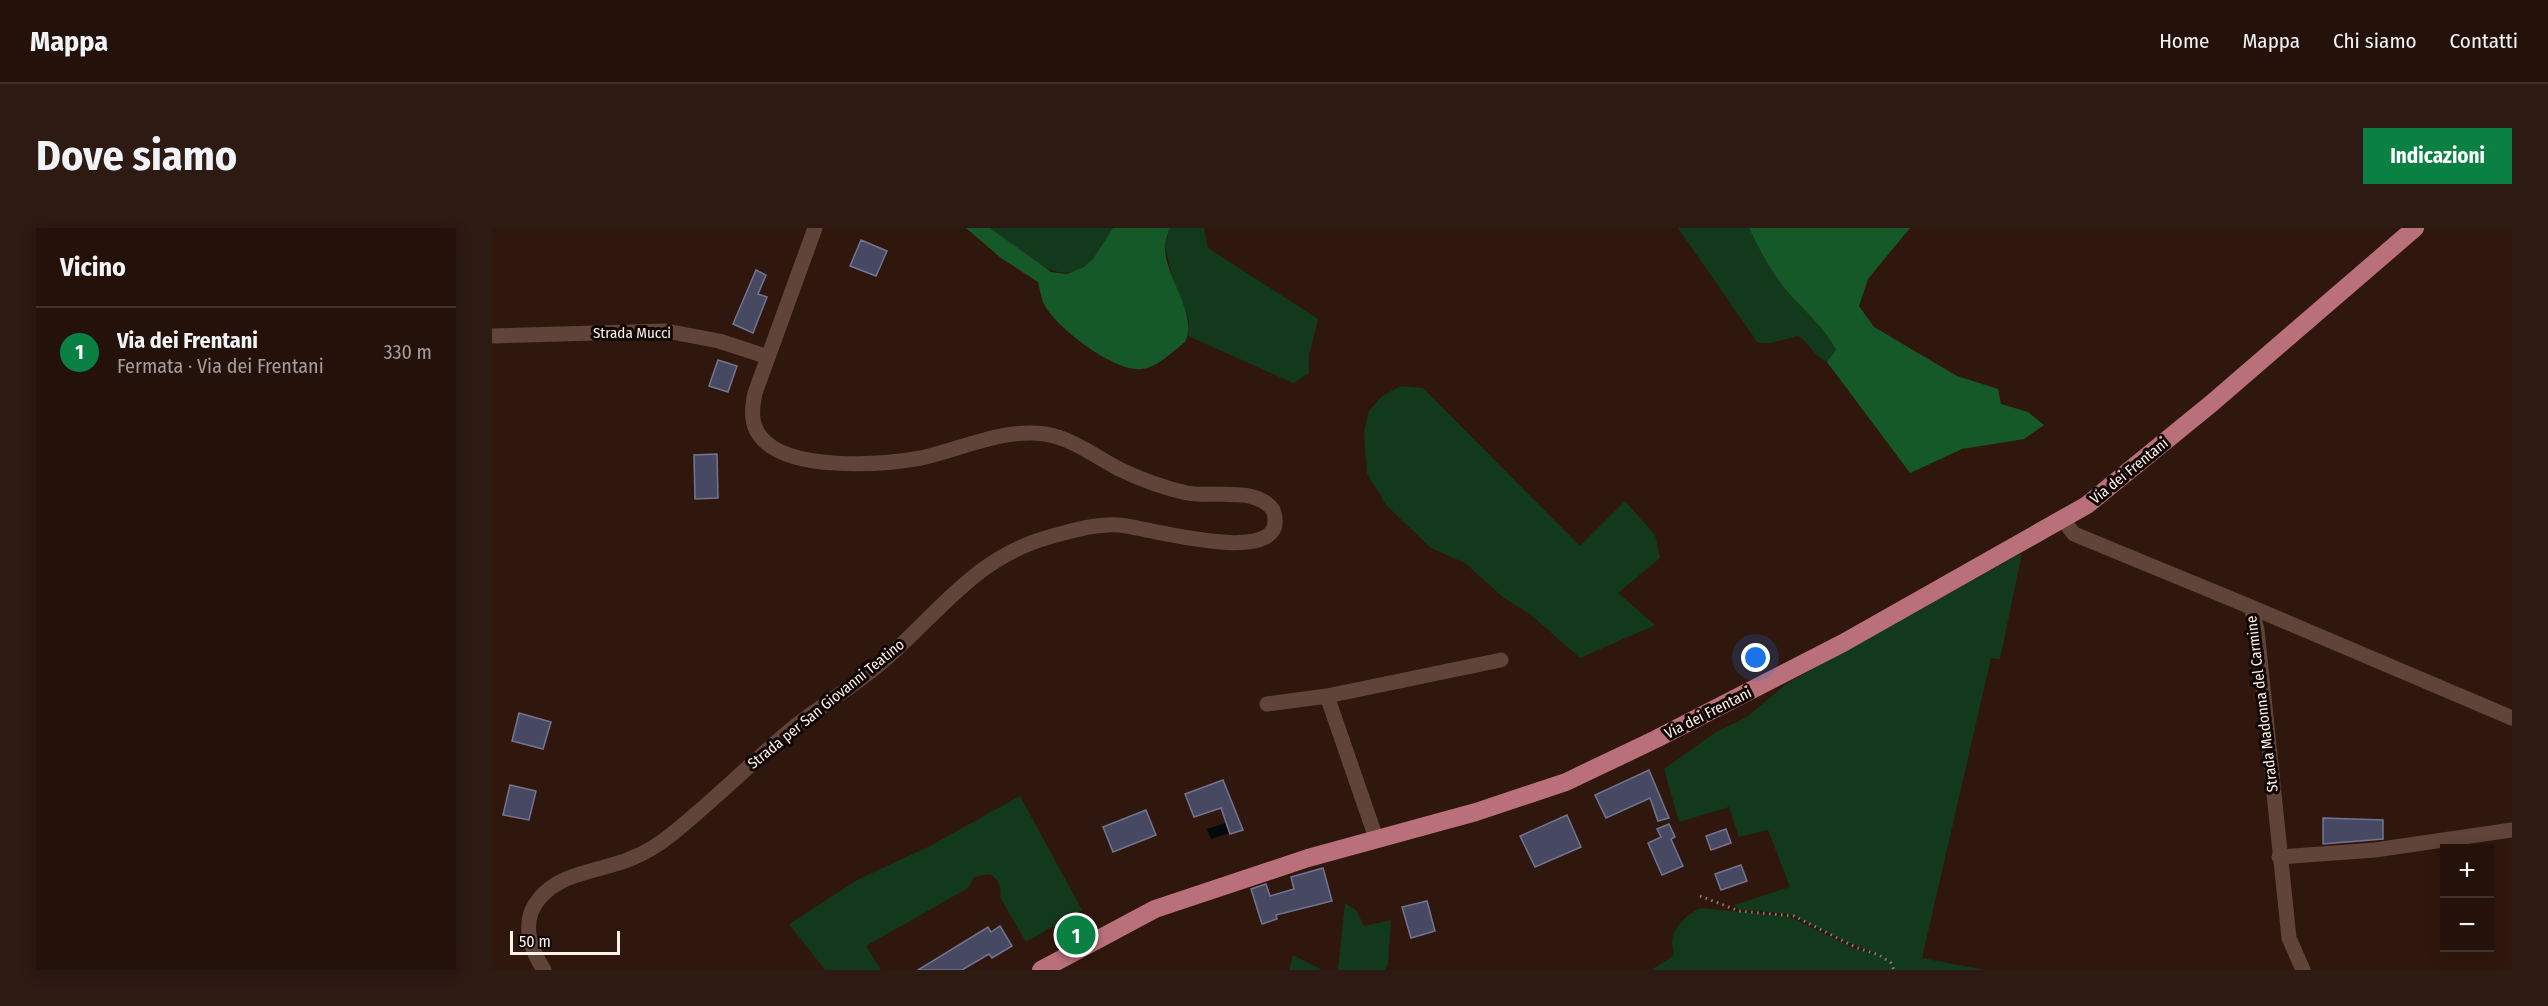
<!DOCTYPE html>
<html lang="it">
<head>
<meta charset="utf-8">
<style>
  body { margin:0; font-family:"Fira Sans Condensed",sans-serif; background:#2c1a13; color:#f1f3f6 }
  .controls { position:absolute; right:18px; bottom:18px; display:grid; overflow:hidden; border-radius:0px; box-shadow:0 3px 15px #0003 }
  .controls button { width:54px; height:54px; display:grid; place-items:center; padding:0; border:0; border-bottom:2px solid #41312b; background:#24110a; color:#f1f3f6; font:30px sans-serif }
  .scale { position:absolute; left:18px; bottom:15px; width:110px; box-sizing:border-box; padding-left:6px; border:3px solid #fef0ea; border-top:0; font-size:16px; line-height:21px; white-space:nowrap; color:#fef0ea; -webkit-text-stroke:4px #100603; paint-order:stroke }
  .you { position:absolute; left:1264px; top:430px; width:21px; height:21px; margin:-15px; border:4px solid #fff; border-radius:50%; background:#1a73e8; box-shadow:0 0 0 9px #1a73e833 }
  .badge { display:grid; place-items:center; width:39px; height:39px; border-radius:50%; background:#0b8043; color:#fff; font-size:20px; font-weight:700 }
  .pin { position:absolute; translate:-50% -50%; border:3px solid #fff; box-shadow:0 2px 6px #0006 }
  .list { margin:0; padding:0; list-style:none }
  h2 { display:flex; justify-content:space-between; align-items:center; height:78px; margin:0; padding:0 24px; font-size:26px }
  h2 small { font-size:20px; font-weight:400; color:#a39d9c }
  .list li { display:grid; grid-template-columns:39px 1fr auto; gap:18px; align-items:center; box-sizing:border-box; height:90px; padding:0 24px; border-top:2px solid #41312b }
  .list b { display:block; font-size:22px; white-space:nowrap }
  .list p { margin:0; font-size:20px; white-space:nowrap; color:#a39d9c }
  .list em { font-size:20px; font-style:normal; color:#a39d9c }
  .map { position:relative; flex:none; width:2020px; height:742px; overflow:hidden; border-radius:0px }
  header { display:flex; align-items:center; gap:36px; box-sizing:border-box; height:84px; padding:0 30px; background:#24110a; border-bottom:2px solid #41312b }
  header strong { font-size:28px }
  nav { display:flex; gap:33px; margin-inline-start:auto; font-size:21px }
  .intro { display:flex; align-items:center; justify-content:space-between; box-sizing:border-box; height:144px; padding:0 36px }
  h1 { margin:0; font-size:42px }
  .button { padding:15px 27px; border-radius:0px; background:#0b8043; color:#fff; font-size:21px; font-weight:700 }
  main { display:flex; gap:36px; padding:0 36px }
  aside { flex:1; background:#24110a; border-radius:0px; box-shadow:0 3px 15px #0003 }
  .map>svg:first-child { display:block }
  .green { fill:#12391b }
  .forest { fill:#165929 }
  .water { fill:#01090c }
  .building { fill:#474963; stroke:#727591; stroke-width:1.5 }
  .lines { fill:none; stroke-linecap:round; stroke-linejoin:round }
  .path { stroke:#8f7b73; stroke-width:3; stroke-dasharray:1.5 4.5; stroke-linecap:butt }
  .minor { stroke:#614439; stroke-width:15 }
  .major { stroke:#ba707a; stroke-width:18 }
  .labels { text-anchor:middle; dominant-baseline:central; stroke-width:6; stroke-linejoin:round; paint-order:stroke }
  .street-label { font-size:15px; fill:#fef0ea; stroke:#100603 }
</style>
</head>
<body>
<header>
<strong>Mappa</strong>
<nav><a>Home</a><a>Mappa</a><a>Chi siamo</a><a>Contatti</a></nav>
</header>
<div class="intro"><h1>Dove siamo</h1><a class="button">Indicazioni</a></div>
<main>
<aside>
<h2>Vicino<small></small></h2>
<ul class="list">
<li><span class="badge">1</span><div><b>Via dei Frentani</b><p>Fermata · Via dei Frentani</p></div><em>330 m</em></li>
</ul>
</aside>
<div class="map">
<svg width="2020" height="742" viewBox="0 0 2020 742">
  <rect width="100%" height="100%" fill="#30170d"/>
  <path class="green" d="M 498,0 L 621,0 C 614,10 608,22 601,31 C 569,68 525,20 498,0 Z
    M 677,0 L 712,0 L 716,20 L 826,91 L 817,127 L 817,145 L 801,155 L 696,108 L 697,91 L 684,63 L 673,19 Z
    M 1186,0 L 1257,0 C 1267,21 1278,42 1293,61 C 1310,81 1332,98 1344,122 L 1340,130 L 1335,134 C 1322,129 1318,115 1306,108 L 1278,115 L 1266,115 Z
    M 909,158 L 931,160 L 1088,318 L 1133,273 L 1163,307 L 1168,330 L 1126,365 L 1163,397 L 1088,430 L 1038,386 L 1012,370 L 973,335 L 939,320 L 894,277 L 875,245 L 872,204 L 877,183 L 890,168 Z
    M 1530,325 L 1508,431 L 1499,430 L 1430,730 L 1493,742 L 1159,742 L 1181,728 C 1182,722 1180,718 1180,713 C 1181,699 1198,683 1210,680 L 1299,689 L 1360,720 L 1391,728 L 1352,713 L 1298,686 L 1246,681 L 1242,677 L 1298,659 L 1276,602 L 1247,609 L 1237,579 L 1187,594 L 1172,541 L 1224,504 L 1255,489 L 1294,456 Z
    M 528,568 L 590,682 L 534,714 L 508,669 C 510,658 507,653 498,646 L 482,649 L 476,660 L 374,718 L 389,742 L 333,742 L 297,696 L 367,651 L 438,618 Z
    M 853,675 L 864,682 L 872,698 L 899,692 L 896,736 L 893,742 L 846,742 Z
    M 801,727 L 830,742 L 797,742 Z"/>
  <path class="forest" d="M 474,0 L 498,0 L 559,44 L 575,46 L 592,39 L 601,31 L 621,0 L 677,0 C 676,6 673,13 673,19 C 672,48 707,87 693,114 C 681,123 666,139 650,141 C 624,145 564,100 552,76 C 549,70 548,61 546,54 L 509,30 Z
    M 1257,0 L 1418,0 L 1376,51 L 1367,78 L 1382,99 L 1465,148 L 1506,161 L 1509,176 L 1536,184 L 1552,197 L 1532,211 L 1470,221 L 1418,245 L 1335,134 L 1344,122 C 1332,98 1310,81 1293,61 C 1278,42 1267,21 1257,0 Z"/>
  <path class="water" d="M 733,595 L 737,605 L 719,611 L 715,601 Z"/>
  <path class="building" d="M 369,12 L 395,23 L 384,48 L 358,38 Z
    M 264,42 L 274,47 L 266,66 L 275,69 L 261,105 L 241,96 Z
    M 226,132 L 245,138 L 236,164 L 217,158 Z
    M 225,226 L 226,270 L 203,271 L 202,227 Z
    M 27,485 L 59,494 L 51,521 L 20,513 Z
    M 1157,542 L 1177,590 L 1166,593 L 1158,570 L 1114,590 L 1103,567 Z
    M 731,552 L 751,602 L 738,606 L 729,580 L 702,589 L 693,566 Z
    M 18,557 L 44,563 L 37,592 L 11,587 Z
    M 654,582 L 664,607 L 621,624 L 611,599 Z
    M 1075,587 L 1089,619 L 1043,639 L 1028,608 Z
    M 1831,590 L 1891,592 L 1891,611 L 1831,616 Z
    M 1177,596 L 1183,609 L 1179,611 L 1191,638 L 1170,647 L 1156,615 L 1169,609 L 1165,601 Z
    M 1234,601 L 1239,615 L 1219,622 L 1214,608 Z
    M 1249,637 L 1255,653 L 1229,662 L 1223,646 Z
    M 831,640 L 840,673 L 784,687 L 785,691 L 770,696 L 759,661 L 774,656 L 778,668 L 802,661 L 799,649 Z
    M 935,673 L 943,703 L 919,710 L 910,679 Z
    M 508,698 L 520,718 L 500,730 L 497,726 L 470,742 L 426,742 L 496,699 L 499,704 Z"/>
  <g class="lines">
    <path class="path" d="M 1208,668 L 1247,683 L 1302,688 L 1363,719 L 1387,727 L 1399,735 L 1402,742"/>
    <path class="minor" d="M 0,108 L 174,103 L 227,113 L 276,129
      M 1571,292 L 1582,306 L 1759,379 L 1765,402 L 1797,710 L 1811,742
      M 1759,379 L 2020,490
      M 775,476 L 835,468
      M 884,610 L 835,468 L 1009,432
      M 1787,629 L 1883,622 L 2020,602
      M 52,742 C 38,720 28,694 47,671 C 68,644 109,643 138,631 C 153,625 168,616 180,606 C 220,574 257,537 296,504 C 329,477 365,457 396,429 C 449,382 485,329 557,309 C 579,303 605,295 628,297 C 652,299 803,344 781,282 C 764,258 721,270 695,265 C 672,260 648,251 627,241 C 604,229 580,210 553,206 C 511,200 470,221 429,230 C 390,237 295,244 268,208 C 258,195 260,180 263,165 L 323,0"/>
    <path class="major" d="M 549,742 L 663,681 L 816,630 L 984,584 L 1074,554 L 1164,511 L 1351,415 L 1595,277 L 1720,175 L 1923,0"/>
  </g>
  <g class="labels">
    <g class="street-label">
      <text x="140" y="105">Strada Mucci</text>
      <text transform="translate(1637 243) rotate(-39)">Via dei Frentani</text>
      <text transform="translate(334 476) rotate(-39)">Strada per San Giovanni Teatino</text>
      <text transform="translate(1770 476) rotate(-97)">Strada Madonna del Carmine</text>
      <text transform="translate(1216 485) rotate(-27)">Via dei Frentani</text>
    </g>
  </g>
</svg>
<div class="controls">
<button>+</button>
<button>−</button>
</div>
<div class="scale">50 m</div>
<div class="you"></div>
<div class="pin badge" style="left:584px;top:707px">1</div>
</div>
</main>
</body>
</html>
